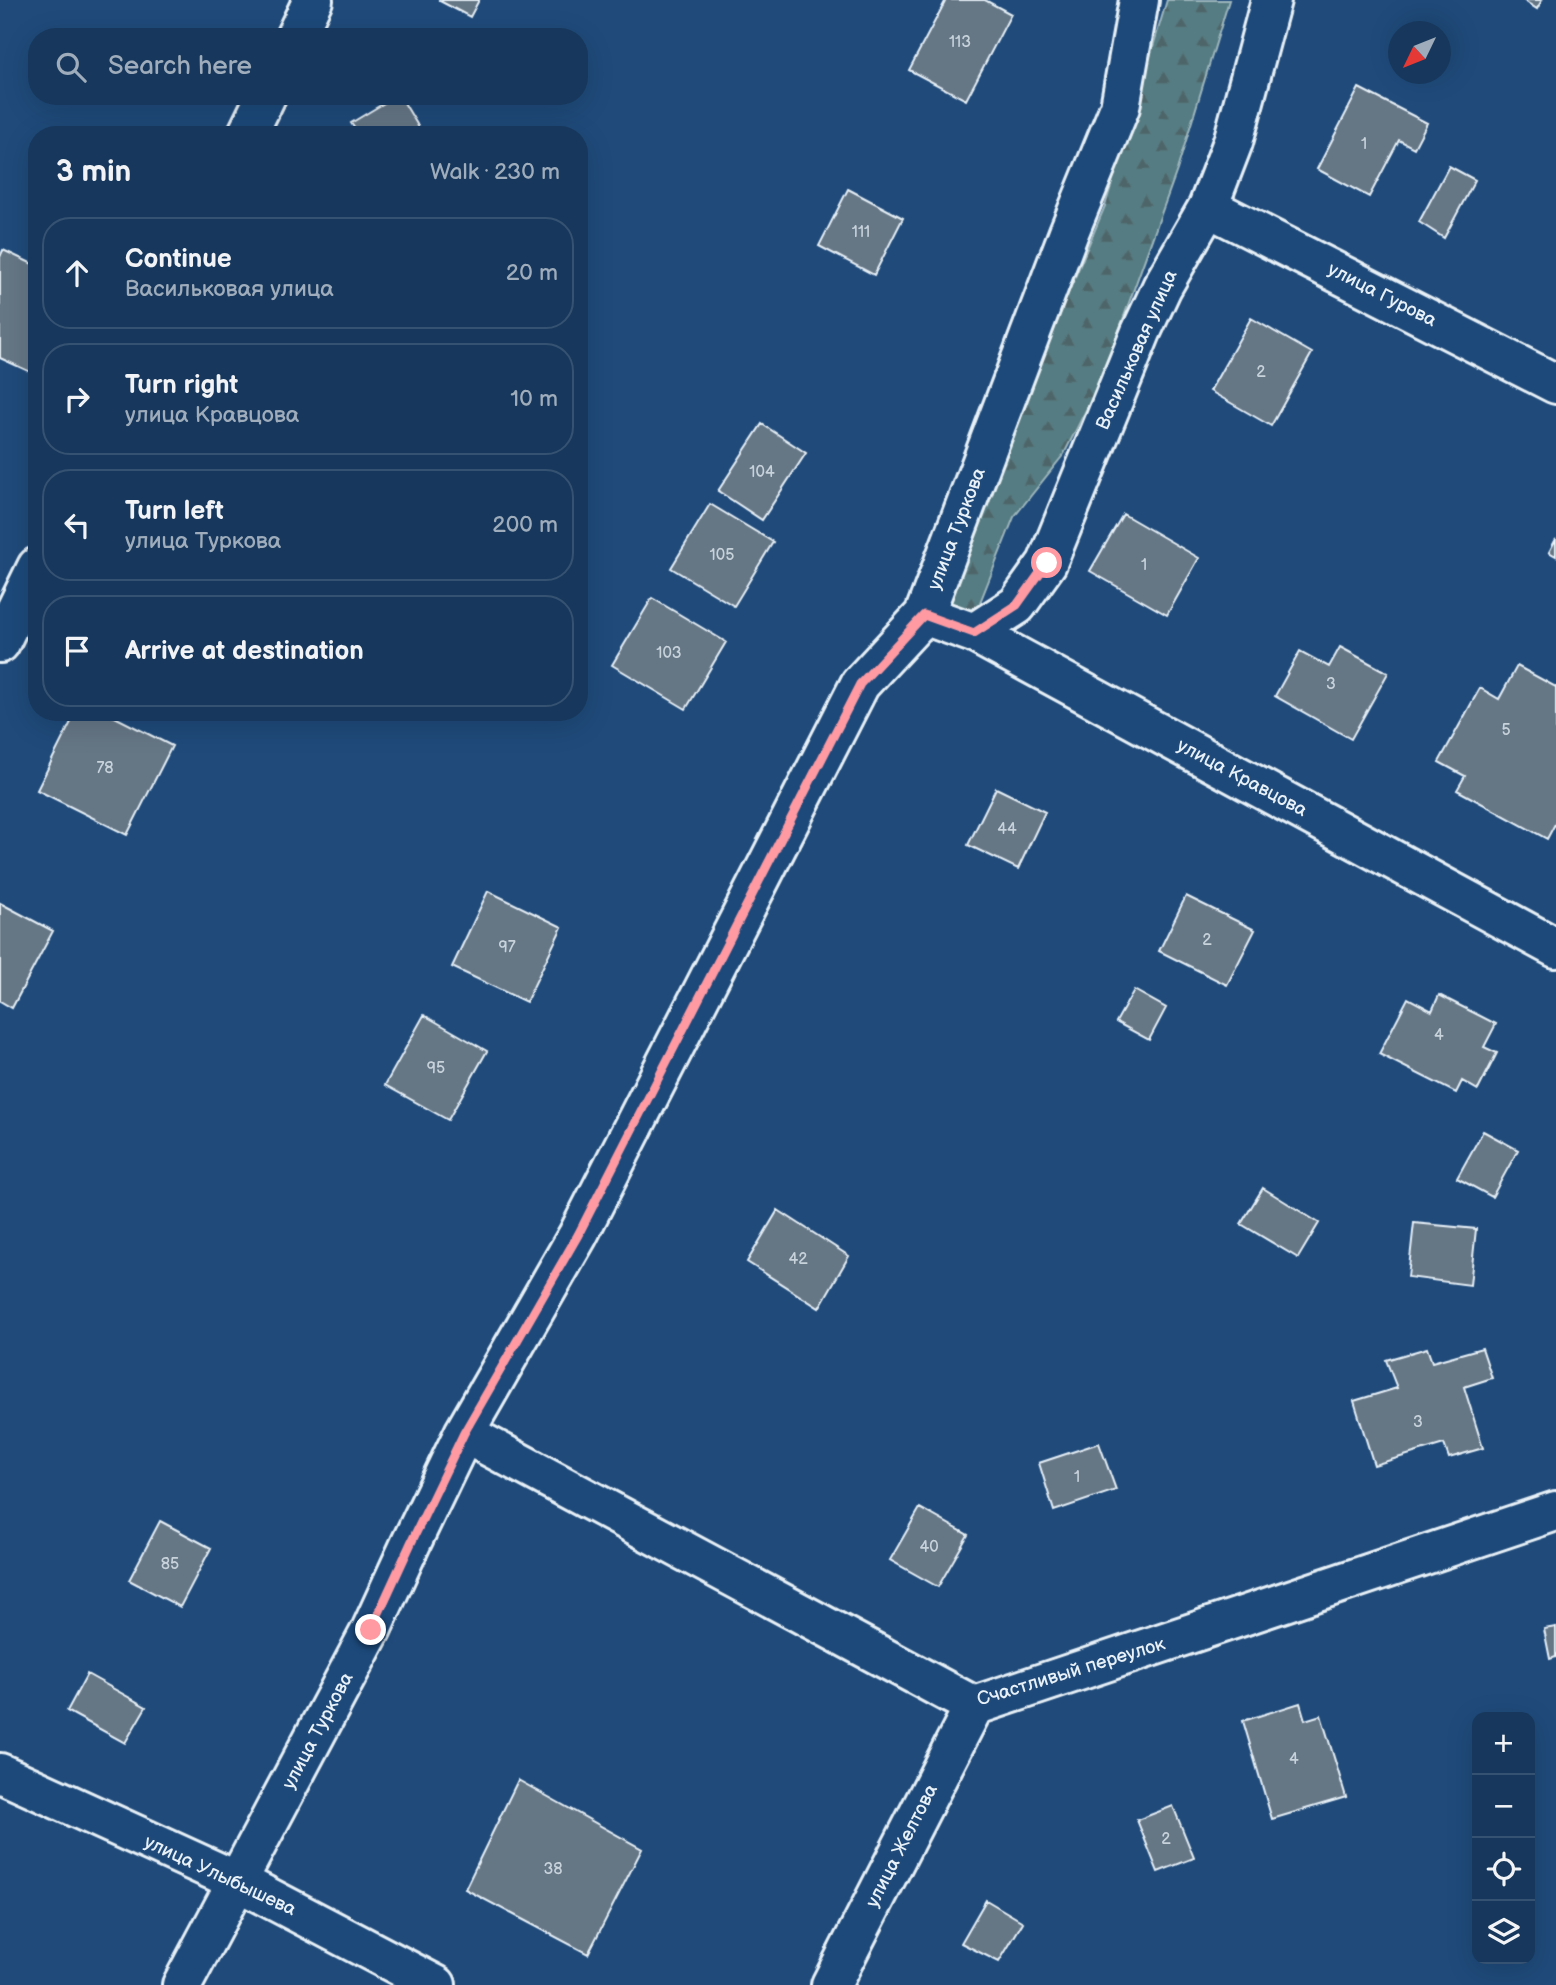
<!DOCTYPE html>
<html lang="en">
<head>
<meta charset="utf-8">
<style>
  body { margin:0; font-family:"Balsamiq Sans",sans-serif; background:#244365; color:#f1f3f6 }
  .controls { position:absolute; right:21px; bottom:21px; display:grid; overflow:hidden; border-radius:14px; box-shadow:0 7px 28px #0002 }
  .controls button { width:63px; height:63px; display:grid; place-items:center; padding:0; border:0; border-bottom:2px solid #365272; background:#17385c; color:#f1f3f6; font:35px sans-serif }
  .compass { position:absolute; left:1388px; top:21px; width:63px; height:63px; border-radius:50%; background:#17385c; box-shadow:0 7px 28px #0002; rotate:227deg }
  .stop { position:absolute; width:21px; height:21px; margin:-16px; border:5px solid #ff9aa2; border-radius:50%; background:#fff }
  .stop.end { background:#ff9aa2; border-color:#fff; box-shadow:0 2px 7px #0008 }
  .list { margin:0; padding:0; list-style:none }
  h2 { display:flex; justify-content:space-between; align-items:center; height:91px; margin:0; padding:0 28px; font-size:30px }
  h2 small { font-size:23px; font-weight:400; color:#9eacbb }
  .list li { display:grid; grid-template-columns:46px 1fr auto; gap:21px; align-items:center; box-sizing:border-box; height:112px; margin:0 14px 14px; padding:0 14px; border:2px solid #365272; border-radius:28px }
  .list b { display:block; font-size:26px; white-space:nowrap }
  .list p { margin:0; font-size:23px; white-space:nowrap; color:#9eacbb }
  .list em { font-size:23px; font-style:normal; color:#9eacbb }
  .icon { flex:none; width:38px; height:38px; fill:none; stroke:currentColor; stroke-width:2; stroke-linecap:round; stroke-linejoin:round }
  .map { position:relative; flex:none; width:1556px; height:1985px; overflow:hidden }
  .search { position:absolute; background:#17385c; box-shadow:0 7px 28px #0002; left:28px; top:28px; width:560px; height:77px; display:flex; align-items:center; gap:18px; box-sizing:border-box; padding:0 24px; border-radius:28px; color:#9eacbb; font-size:26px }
  .panel { position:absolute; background:#17385c; box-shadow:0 7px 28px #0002; left:28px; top:126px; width:560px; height:595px; border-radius:28px }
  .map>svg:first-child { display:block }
  .forest { fill:url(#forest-firs); stroke:#9eb6bd; stroke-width:2 }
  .building { fill:#657685; stroke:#e8f1f8; stroke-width:2 }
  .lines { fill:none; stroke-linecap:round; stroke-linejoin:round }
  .minor-casing { stroke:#e8f1f8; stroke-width:44 }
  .minor { stroke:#1f4a7a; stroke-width:38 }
  .route { stroke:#ff9aa2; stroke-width:9 }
  .labels { text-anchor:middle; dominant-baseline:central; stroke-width:5; stroke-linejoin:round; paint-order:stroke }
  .number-label { font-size:16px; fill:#c7d2db }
  .street-label { font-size:19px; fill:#e8f1f8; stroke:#1f4a7a }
</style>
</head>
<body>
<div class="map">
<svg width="1556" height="1985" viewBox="0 0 1556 1985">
  <defs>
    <pattern id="forest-firs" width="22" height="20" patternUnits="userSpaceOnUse" patternTransform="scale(1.75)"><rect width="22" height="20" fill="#557c82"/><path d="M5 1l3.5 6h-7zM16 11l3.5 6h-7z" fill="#4e6569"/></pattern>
  </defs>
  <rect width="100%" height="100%" fill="#1f4a7a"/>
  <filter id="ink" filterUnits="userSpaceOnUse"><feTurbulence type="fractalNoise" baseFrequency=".0143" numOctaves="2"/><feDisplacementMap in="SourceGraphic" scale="14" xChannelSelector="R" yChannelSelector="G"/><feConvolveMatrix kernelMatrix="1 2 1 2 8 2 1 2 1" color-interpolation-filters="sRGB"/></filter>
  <g filter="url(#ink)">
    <path class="forest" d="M 1167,0 L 1229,0 L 1177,170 L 1101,380 L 1064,454 L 1014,517 L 971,625 L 950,602 L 962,545 L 1105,206 Z"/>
    <path class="building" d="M 438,0 L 479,0 L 470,17 Z
      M 946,0 L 985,0 L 1011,14 L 966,100 L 909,70 Z
      M 1523,0 L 1542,0 L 1537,9 Z
      M 1359,88 L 1427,123 L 1414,148 L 1399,140 L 1369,197 L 1317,169 Z
      M 396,96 L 400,96 L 421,131 L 415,135 L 359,135 L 351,123 Z
      M 1449,166 L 1475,180 L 1444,238 L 1419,222 Z
      M 848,189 L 903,218 L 874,275 L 819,246 Z
      M 3,250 L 37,266 L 37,375 L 0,358 L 0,257 Z
      M 1251,318 L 1312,353 L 1271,426 L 1210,391 Z
      M 762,424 L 806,453 L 762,520 L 718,491 Z
      M 710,504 L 773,542 L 734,606 L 671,568 Z
      M 1123,514 L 1199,558 L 1167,615 L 1090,571 Z
      M 1556,539 L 1556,556 L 1549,552 Z
      M 652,598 L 726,642 L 686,709 L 612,665 Z
      M 1340,647 L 1388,673 L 1351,739 L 1275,696 L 1300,651 L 1329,667 Z
      M 1517,666 L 1556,687 L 1556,822 L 1547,839 L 1457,790 L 1465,776 L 1439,762 L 1480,688 L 1499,699 Z
      M 76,712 L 105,712 L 172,746 L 127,835 L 37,790 Z
      M 996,788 L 1045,812 L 1018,869 L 968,845 Z
      M 488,891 L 562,927 L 526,1002 L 452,967 Z
      M 1186,896 L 1255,930 L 1227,985 L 1159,951 Z
      M 0,903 L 53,931 L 12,1008 L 0,1001 Z
      M 1134,990 L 1166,1008 L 1149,1040 L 1116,1022 Z
      M 1439,995 L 1496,1024 L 1484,1047 L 1497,1053 L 1478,1090 L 1462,1081 L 1456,1093 L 1379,1054 L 1408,998 L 1432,1011 Z
      M 424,1015 L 487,1051 L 448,1120 L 385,1085 Z
      M 1483,1131 L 1518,1150 L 1492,1197 L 1457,1178 Z
      M 1263,1188 L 1319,1223 L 1298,1258 L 1241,1224 Z
      M 778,1210 L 849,1256 L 819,1308 L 747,1262 Z
      M 1414,1223 L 1476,1229 L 1470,1285 L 1408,1277 Z
      M 1427,1348 L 1432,1362 L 1482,1348 L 1492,1378 L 1464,1387 L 1483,1448 L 1449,1458 L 1444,1444 L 1374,1465 L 1354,1401 L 1397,1388 L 1386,1360 Z
      M 1099,1443 L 1116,1490 L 1054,1511 L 1039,1463 Z
      M 920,1508 L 968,1535 L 938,1587 L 890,1560 Z
      M 160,1521 L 211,1548 L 180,1607 L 129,1580 Z
      M 1556,1627 L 1556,1657 L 1550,1659 L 1544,1629 Z
      M 87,1674 L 146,1707 L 125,1743 L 67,1711 Z
      M 1300,1703 L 1305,1720 L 1321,1715 L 1346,1797 L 1272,1819 L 1243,1721 Z
      M 518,1780 L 642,1849 L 588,1954 L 465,1889 Z
      M 1173,1806 L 1194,1858 L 1158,1872 L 1137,1820 Z
      M 986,1900 L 1023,1922 L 999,1962 L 961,1943 Z"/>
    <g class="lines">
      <defs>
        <path id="minor" d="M 295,37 L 313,0
          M 247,135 L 266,96
          M 1208,207 L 1556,384
          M 924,615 L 974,633 L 1556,948
          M 974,633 L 1017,605 L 1047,563 L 1141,332 L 1162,287 L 1208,207 L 1233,142 L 1271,0
          M 0,643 L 37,567
          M 464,1433 L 974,1706 L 1556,1511
          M 0,1773 L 237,1881 L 436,1985
          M 182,1985 L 371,1630 L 411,1543 L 464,1433 L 578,1235 L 860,684 L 924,615 L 1069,232 L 1120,107 L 1139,0
          M 831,1985 L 974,1706"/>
      </defs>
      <use href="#minor" class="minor-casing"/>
      <use href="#minor" class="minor"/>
    </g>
  </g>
  <g class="lines" filter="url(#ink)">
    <path class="route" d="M 371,1630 L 411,1543 L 464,1433 L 578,1235 L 860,684 L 924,615 L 974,633 L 1017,605 L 1047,563"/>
  </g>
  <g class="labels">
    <g class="number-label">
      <text x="960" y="42">113</text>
      <text x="1364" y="144">1</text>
      <text x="861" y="232">111</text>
      <text x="1261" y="372">2</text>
      <text x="762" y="472">104</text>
      <text x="722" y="555">105</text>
      <text x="1144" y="565">1</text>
      <text x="669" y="653">103</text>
      <text x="1331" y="684">3</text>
      <text x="1506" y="730">5</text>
      <text x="105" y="768">78</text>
      <text x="1007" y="829">44</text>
      <text x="1207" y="940">2</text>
      <text x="507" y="947">97</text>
      <text x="1439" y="1035">4</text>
      <text x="436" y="1068">95</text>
      <text x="798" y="1259">42</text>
      <text x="1418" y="1422">3</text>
      <text x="1077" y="1477">1</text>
      <text x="929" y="1547">40</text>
      <text x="170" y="1564">85</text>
      <text x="1294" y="1759">4</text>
      <text x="1166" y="1839">2</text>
      <text x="553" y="1869">38</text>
    </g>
    <g class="street-label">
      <text transform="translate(1382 295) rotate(27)">улица Гурова</text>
      <text transform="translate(1137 350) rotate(-66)">Васильковая улица</text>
      <text transform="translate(957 529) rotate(-69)">улица Туркова</text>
      <text transform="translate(1242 778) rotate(28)">улица Кравцова</text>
      <text transform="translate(1071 1672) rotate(-17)">Счастливый переулок</text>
      <text transform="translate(318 1731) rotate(-62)">улица Туркова</text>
      <text transform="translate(902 1846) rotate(-63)">улица Желтова</text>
      <text transform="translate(220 1876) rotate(25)">улица Улыбышева</text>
    </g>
  </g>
</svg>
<div class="controls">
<button>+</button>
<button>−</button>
<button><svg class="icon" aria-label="locate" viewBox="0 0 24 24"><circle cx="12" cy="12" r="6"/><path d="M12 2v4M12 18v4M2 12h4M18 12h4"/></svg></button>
<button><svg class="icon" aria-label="layers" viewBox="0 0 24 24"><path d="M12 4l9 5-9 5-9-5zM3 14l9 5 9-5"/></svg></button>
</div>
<svg class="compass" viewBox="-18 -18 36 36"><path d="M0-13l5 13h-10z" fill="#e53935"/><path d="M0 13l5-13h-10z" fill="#9eacbb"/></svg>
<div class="stop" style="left:1047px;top:563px"></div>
<div class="stop end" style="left:371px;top:1630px"></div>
<div class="search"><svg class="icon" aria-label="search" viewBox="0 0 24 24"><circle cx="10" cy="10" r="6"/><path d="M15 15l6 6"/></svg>Search here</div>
<section class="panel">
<h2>3 min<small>Walk · 230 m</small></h2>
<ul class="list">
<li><svg class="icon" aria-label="ahead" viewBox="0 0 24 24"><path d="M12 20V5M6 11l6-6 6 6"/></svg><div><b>Continue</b><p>Васильковая улица</p></div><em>20 m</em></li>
<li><svg class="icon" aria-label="right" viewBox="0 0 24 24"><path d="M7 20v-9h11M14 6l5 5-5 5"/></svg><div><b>Turn right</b><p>улица Кравцова</p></div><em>10 m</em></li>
<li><svg class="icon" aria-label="left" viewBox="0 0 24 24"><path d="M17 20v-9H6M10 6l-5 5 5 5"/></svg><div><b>Turn left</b><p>улица Туркова</p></div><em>200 m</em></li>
<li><svg class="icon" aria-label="arrive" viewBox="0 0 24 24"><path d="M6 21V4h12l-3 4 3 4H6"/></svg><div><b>Arrive at destination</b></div></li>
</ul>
</section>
</div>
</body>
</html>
